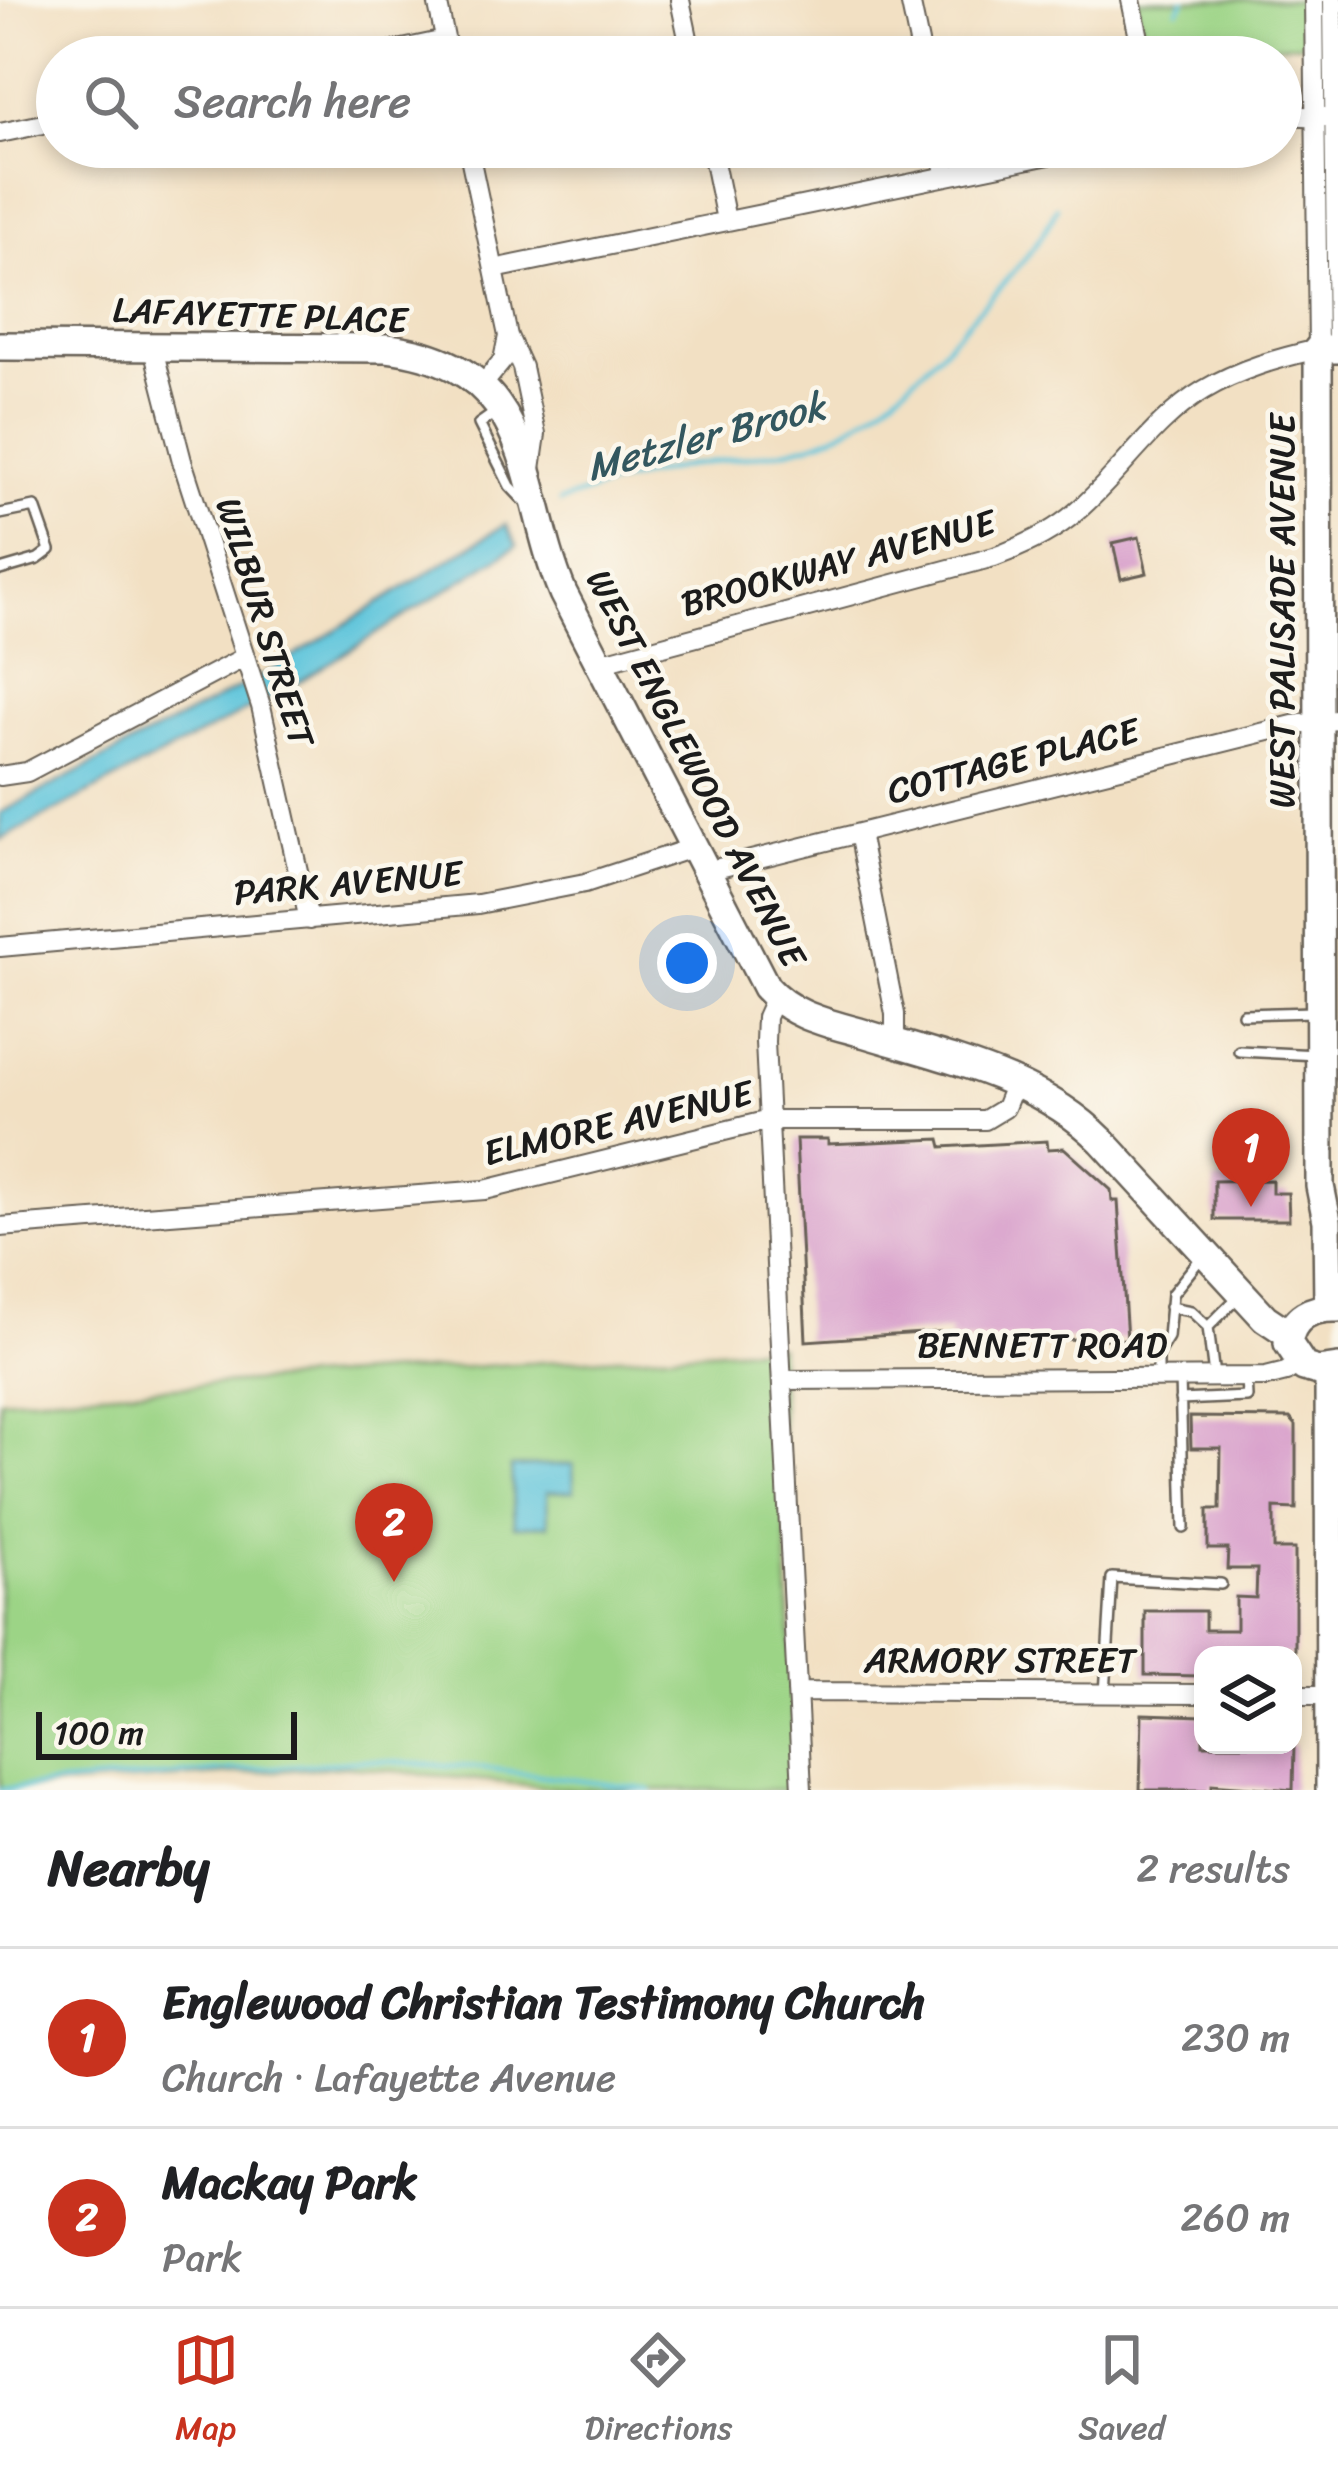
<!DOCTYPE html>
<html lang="en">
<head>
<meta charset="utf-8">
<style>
  body { margin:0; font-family:Sriracha,sans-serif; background:#f2f2f2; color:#202124 }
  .controls { position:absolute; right:36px; bottom:36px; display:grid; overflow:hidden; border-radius:24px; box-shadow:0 6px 18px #0003 }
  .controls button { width:108px; height:108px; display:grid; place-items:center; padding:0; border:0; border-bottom:3px solid #e0e0e0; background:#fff; color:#202124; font:60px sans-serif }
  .scale { position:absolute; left:36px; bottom:30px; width:261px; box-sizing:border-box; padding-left:12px; border:6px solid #1c1c1c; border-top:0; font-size:33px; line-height:42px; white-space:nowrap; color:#1c1c1c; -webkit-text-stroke:9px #fbf7ec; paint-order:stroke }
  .you { position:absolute; left:687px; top:963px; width:42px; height:42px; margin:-30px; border:9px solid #fff; border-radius:50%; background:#1a73e8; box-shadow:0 0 0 18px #1a73e833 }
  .badge { display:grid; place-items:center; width:78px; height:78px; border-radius:50%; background:#c8321e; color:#fff; font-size:39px; font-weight:700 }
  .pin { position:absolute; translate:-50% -99px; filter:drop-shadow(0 3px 6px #0008) }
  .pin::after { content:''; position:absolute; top:63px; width:42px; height:36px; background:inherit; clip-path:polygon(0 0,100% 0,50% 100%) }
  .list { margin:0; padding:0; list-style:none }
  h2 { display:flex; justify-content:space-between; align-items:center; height:156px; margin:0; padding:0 48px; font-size:51px }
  h2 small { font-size:39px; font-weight:400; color:#757577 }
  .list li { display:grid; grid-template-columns:78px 1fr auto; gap:36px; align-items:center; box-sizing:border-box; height:180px; padding:0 48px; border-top:3px solid #e0e0e0 }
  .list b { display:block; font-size:45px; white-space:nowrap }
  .list p { margin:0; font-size:39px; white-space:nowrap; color:#757577 }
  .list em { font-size:39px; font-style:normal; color:#757577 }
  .icon { flex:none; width:66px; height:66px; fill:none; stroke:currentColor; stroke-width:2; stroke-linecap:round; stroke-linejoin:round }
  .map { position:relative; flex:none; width:1338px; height:1790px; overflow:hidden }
  .search { position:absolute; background:#fff; box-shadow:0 6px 18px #0003; left:36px; right:36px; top:36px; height:132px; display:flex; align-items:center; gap:30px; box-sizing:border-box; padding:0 42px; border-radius:66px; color:#757577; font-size:45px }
  .sheet { height:516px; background:#fff }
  nav { display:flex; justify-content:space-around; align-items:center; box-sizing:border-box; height:168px; border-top:3px solid #e0e0e0; background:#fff; font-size:33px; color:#757577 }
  nav a { display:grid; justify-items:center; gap:6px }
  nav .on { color:#c8321e }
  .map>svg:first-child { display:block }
  .green { fill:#9cd486; stroke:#5c7851; stroke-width:3 }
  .water { fill:#5ec5db; stroke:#3d707c; stroke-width:3 }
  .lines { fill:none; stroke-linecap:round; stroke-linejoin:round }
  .stream { stroke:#5ec5db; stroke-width:4.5 }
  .building { fill:#d393c6 }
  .lane-casing { stroke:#676156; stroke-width:14 }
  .street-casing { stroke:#676156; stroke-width:22 }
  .secondary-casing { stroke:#676156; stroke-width:32 }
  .lane { stroke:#fff; stroke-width:9 }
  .street { stroke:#fff; stroke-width:18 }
  .secondary { stroke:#fff; stroke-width:27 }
  .labels { text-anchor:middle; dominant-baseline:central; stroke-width:9; stroke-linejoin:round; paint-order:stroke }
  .street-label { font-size:36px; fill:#1c1c1c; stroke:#fbf7ec }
  .water-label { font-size:39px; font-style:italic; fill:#33575f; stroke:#fbf7ec }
</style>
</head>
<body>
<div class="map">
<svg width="1338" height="1790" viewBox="0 0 1338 1790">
  <rect width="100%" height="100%" fill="#fbf7ec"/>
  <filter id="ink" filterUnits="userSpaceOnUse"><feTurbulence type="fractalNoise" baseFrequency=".00833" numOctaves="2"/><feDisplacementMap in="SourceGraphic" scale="24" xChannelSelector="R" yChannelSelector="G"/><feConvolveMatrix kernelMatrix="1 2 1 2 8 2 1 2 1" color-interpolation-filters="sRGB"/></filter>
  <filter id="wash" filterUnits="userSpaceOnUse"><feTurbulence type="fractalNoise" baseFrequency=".004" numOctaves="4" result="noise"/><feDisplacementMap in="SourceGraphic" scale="48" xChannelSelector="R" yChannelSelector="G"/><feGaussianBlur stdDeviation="2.7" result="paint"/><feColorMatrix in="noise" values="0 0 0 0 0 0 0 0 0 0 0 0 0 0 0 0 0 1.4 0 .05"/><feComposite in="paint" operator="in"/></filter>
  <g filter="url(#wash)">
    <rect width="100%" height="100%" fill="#f2e0c3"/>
    <path class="green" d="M 1136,0 L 1321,0 L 1322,42 L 1148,57 Z
      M 779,1346 L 796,1790 L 574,1790 L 346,1766 L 0,1790 L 0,1399 Z"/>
    <path class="water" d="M 506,524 L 517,546 L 289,688 L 0,840 L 0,813 L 267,673 Z
      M 573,1464 L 574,1491 L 547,1492 L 548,1525 L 514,1526 L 511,1467 Z"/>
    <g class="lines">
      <path class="stream" d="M 1178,10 L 1184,0
        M 560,502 C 603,486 648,474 693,465 C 743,455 798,455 844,430 C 895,402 935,358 974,315 C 1005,281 1039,249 1057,207
        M 0,1789 L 364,1760 L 485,1768 L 651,1790"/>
    </g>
    <g id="blocks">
      <path class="building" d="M 1139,537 L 1147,573 L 1121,579 L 1113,543 Z
        M 796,1139 L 828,1139 L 828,1144 L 940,1139 L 942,1147 L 1047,1141 L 1048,1149 L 1064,1148 L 1111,1190 L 1112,1201 L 1118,1201 L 1127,1339 L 949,1340 L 950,1331 L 806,1341 Z
        M 1272,1180 L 1272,1193 L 1288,1193 L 1289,1220 L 1214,1220 L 1214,1181 Z
        M 1190,1417 L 1290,1418 L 1296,1425 L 1296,1509 L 1274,1508 L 1274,1549 L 1295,1549 L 1295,1655 L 1203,1655 L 1203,1676 L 1145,1675 L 1145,1611 L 1205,1611 L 1205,1630 L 1236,1630 L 1236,1597 L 1256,1598 L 1257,1569 L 1227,1569 L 1228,1549 L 1208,1549 L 1208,1509 L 1220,1509 L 1221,1448 L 1191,1448 Z
        M 1142,1714 L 1203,1716 L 1203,1745 L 1294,1745 L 1293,1790 L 1212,1784 L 1212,1790 L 1140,1790 Z"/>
    </g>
  </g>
  <g filter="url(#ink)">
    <use href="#blocks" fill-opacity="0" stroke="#676156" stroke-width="3"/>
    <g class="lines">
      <defs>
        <path id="lane" d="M 496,412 L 479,424 L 510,486 L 527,504
          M 0,514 L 35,507 L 50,550 L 38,559 L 0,570
          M 1243,1014 L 1314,1012
          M 1239,1051 L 1317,1055
          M 1170,1307 L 1191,1311 L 1208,1327
          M 1214,1376 L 1208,1327 L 1238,1297
          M 1158,1378 L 1158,1353 L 1168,1337 L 1172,1294 L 1201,1258
          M 1180,1378 L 1184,1528
          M 1180,1400 L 1247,1397 L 1246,1377
          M 1105,1694 L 1112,1578 L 1221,1584"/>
        <path id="street" d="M 437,0 L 449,57
          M 680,0 L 692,57
          M 910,0 L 922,57
          M 1131,0 L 1143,57
          M 1333,0 L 1337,349
          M 365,57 L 445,40
          M 1281,115 L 1324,117
          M 0,133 L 57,121
          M 468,147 L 508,336 L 522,367 L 536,434 L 531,469
          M 711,147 L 726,220
          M 941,147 L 946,175
          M 494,269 L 1088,147
          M 152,345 L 182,461 L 261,706 L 309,920
          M 480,388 L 503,360 L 508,336
          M 600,663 L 994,557 C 1024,546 1052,533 1076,512 C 1121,474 1152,421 1204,390 C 1239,369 1279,358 1318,349 L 1314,0
          M 0,776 L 27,772 L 245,657
          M 859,833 L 895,1014 L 895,1043
          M 707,871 L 1293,725 L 1336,720
          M 0,947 L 478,904 L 585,883 L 695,847
          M 775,997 L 766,1017 L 765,1042 L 802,1790
          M 0,1227 L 485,1190 L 769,1120 L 985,1120 L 1005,1108 L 1015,1083
          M 783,1380 L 1266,1377 L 1286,1372 L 1299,1363
          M 797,1692 L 1203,1694
          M 1293,1695 L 1330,1695"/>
        <path id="secondary" d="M 0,346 L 387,348 C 540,366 518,488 563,593 L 766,987 C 792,1017 829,1023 866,1034 C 948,1059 1040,1078 1102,1141 L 1265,1318 L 1289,1334
          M 1328,1307 L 1327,1221 L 1320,1186 L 1318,349 L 1338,349
          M 1338,1308 C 1312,1307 1292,1316 1288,1343 L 1304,1367 L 1318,1371 L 1338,1368
          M 1329,1370 L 1330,1790"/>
      </defs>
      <use href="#lane" class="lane-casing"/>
      <use href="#street" class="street-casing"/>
      <use href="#secondary" class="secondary-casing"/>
      <use href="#lane" class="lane"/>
      <use href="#street" class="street"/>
      <use href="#secondary" class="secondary"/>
    </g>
  </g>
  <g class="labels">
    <g class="street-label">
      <text transform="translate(260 315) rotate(2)">LAFAYETTE PLACE</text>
      <text transform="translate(838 563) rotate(-15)">BROOKWAY AVENUE</text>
      <text transform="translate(1282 611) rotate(-90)">WEST PALISADE AVENUE</text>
      <text transform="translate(265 622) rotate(73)">WILBUR STREET</text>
      <text transform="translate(1013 761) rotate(-14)">COTTAGE PLACE</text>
      <text transform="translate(696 768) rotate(63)">WEST ENGLEWOOD AVENUE</text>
      <text transform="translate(348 883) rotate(-5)">PARK AVENUE</text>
      <text transform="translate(618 1123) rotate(-13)">ELMORE AVENUE</text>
      <text x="1042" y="1345">BENNETT ROAD</text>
      <text x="1000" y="1660">ARMORY STREET</text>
    </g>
    <g class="water-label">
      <text transform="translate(706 436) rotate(-15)">Metzler Brook</text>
    </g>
  </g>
</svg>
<div class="controls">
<button><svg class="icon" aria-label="layers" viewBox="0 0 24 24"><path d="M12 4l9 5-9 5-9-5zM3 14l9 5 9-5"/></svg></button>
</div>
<div class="scale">100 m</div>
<div class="you"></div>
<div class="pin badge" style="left:1251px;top:1207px">1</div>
<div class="pin badge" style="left:394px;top:1582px">2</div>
<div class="search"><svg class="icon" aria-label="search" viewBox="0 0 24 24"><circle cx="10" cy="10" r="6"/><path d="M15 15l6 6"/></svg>Search here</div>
</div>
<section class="sheet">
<h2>Nearby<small>2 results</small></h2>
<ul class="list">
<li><span class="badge">1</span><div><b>Englewood Christian Testimony Church</b><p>Church · Lafayette Avenue</p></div><em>230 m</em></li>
<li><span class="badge">2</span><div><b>Mackay Park</b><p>Park</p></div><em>260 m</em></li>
</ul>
</section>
<nav>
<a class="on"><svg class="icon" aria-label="map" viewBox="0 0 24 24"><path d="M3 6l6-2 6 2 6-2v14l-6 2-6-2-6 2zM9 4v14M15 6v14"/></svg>Map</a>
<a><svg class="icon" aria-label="directions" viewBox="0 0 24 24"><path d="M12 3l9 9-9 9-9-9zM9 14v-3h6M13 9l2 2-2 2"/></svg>Directions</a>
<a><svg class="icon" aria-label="saved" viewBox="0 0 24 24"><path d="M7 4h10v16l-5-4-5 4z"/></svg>Saved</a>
</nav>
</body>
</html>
